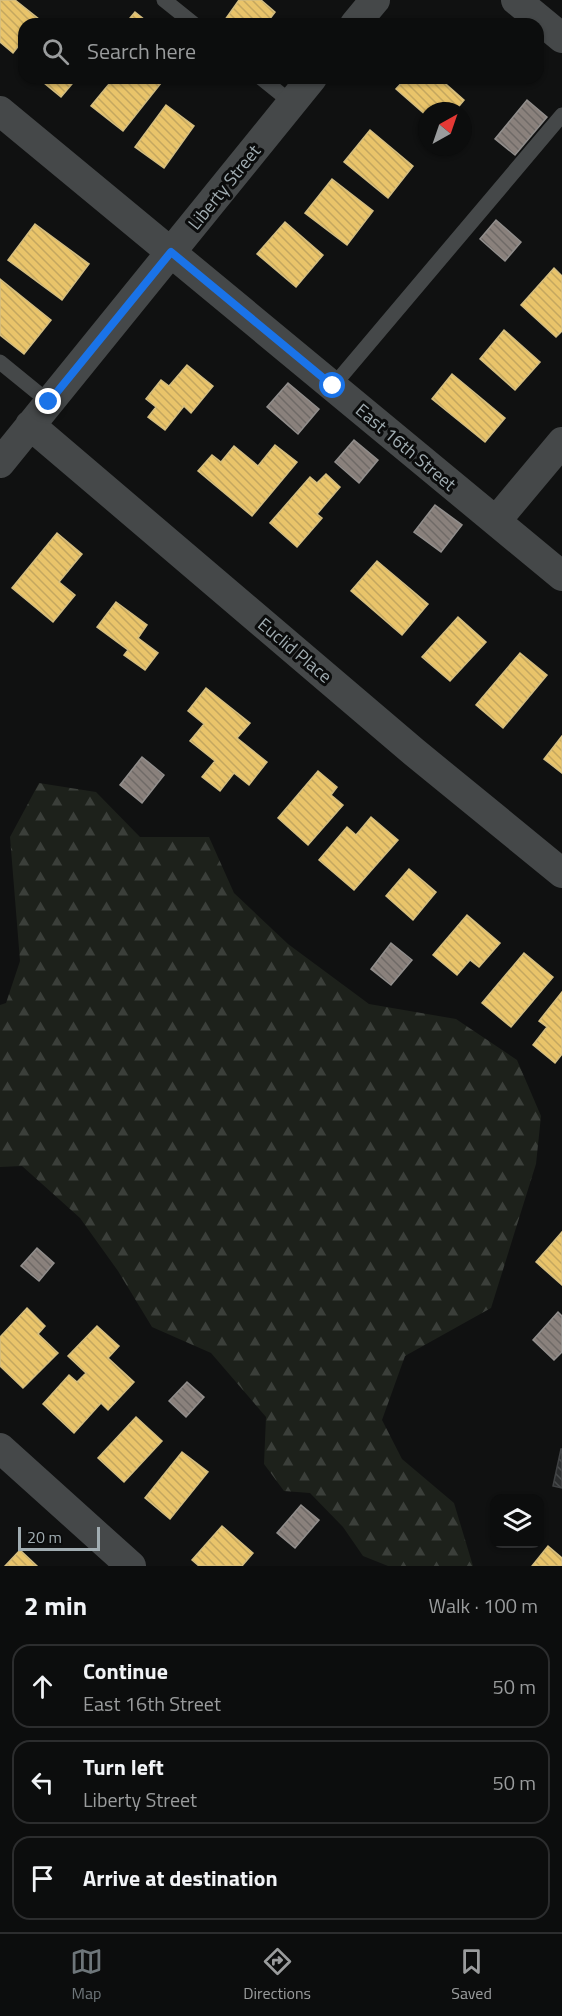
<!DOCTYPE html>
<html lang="en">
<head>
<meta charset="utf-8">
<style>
  body { margin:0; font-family:"Titillium Web",sans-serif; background:#151616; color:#f1f3f6 }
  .controls { position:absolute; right:18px; bottom:18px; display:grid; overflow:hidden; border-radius:12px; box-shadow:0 2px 4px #0004 }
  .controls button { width:54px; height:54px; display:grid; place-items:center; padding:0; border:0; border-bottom:2px solid #2c2d2e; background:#0c0d0d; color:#f1f3f6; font:30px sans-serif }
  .compass { position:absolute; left:418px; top:102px; width:54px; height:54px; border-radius:50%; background:#0c0d0d; box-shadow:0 2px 4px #0004; rotate:40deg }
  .scale { position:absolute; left:18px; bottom:15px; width:82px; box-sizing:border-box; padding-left:6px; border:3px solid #a1adb2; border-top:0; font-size:16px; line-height:21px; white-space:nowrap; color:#a1adb2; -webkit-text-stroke:4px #0b0c0c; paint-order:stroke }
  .stop { position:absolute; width:18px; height:18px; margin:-14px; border:4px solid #1a73e8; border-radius:50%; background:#fff }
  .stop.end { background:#1a73e8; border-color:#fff; box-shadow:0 2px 6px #0008 }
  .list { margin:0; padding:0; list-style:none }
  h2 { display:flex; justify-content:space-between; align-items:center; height:78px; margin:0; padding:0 24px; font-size:26px }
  h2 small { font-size:20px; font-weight:400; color:#9a9c9d }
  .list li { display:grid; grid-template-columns:39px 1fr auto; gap:18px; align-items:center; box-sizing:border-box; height:84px; margin:0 12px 12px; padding:0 12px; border:2px solid #2c2d2e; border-radius:18px }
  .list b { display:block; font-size:22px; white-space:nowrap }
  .list p { margin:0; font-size:20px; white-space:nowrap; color:#9a9c9d }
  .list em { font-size:20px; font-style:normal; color:#9a9c9d }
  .icon { flex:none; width:33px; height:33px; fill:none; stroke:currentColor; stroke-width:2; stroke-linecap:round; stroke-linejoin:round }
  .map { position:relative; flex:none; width:562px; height:1566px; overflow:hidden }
  .search { position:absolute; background:#0c0d0d; box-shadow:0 2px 4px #0004; left:18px; right:18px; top:18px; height:66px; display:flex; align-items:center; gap:15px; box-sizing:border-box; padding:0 21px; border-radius:18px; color:#9a9c9d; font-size:22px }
  .sheet { height:366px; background:#0c0d0d }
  nav { display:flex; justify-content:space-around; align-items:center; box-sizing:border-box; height:84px; border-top:2px solid #2c2d2e; background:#0c0d0d; font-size:16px; color:#9a9c9d }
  nav a { display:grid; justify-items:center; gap:3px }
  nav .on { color:#6e767a }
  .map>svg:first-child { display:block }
  .forest { fill:url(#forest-firs) }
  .homes { fill:url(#homes-back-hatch); stroke:#d3bd80; stroke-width:1.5 }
  .industry { fill:url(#industry-back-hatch); stroke:#918e8c; stroke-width:1.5 }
  .building { fill:url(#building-back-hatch); stroke:#404244; stroke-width:1.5 }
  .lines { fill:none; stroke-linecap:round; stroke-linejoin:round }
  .service { stroke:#454849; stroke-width:15 }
  .minor { stroke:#454849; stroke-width:30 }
  .route { stroke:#1a73e8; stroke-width:8 }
  .labels { text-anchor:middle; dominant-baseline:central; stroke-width:6; stroke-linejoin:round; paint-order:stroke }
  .street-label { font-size:18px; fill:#a1adb2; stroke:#0b0c0c }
</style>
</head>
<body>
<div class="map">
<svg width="562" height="1566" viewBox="0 0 562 1566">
  <defs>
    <pattern id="forest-firs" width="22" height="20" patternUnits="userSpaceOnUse" patternTransform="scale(1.5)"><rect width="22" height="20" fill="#1d211b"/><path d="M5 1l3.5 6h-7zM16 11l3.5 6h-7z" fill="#3b3f3a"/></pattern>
    <pattern id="homes-back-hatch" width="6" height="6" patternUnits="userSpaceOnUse" patternTransform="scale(1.5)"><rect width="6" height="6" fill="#e9c46a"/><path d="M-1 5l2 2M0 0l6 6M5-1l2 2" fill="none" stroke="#c4a75f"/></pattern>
    <pattern id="industry-back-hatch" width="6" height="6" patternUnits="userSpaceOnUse" patternTransform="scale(1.5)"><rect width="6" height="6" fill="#8a817c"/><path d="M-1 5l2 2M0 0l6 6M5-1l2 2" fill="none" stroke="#6f6a67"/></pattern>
    <pattern id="building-back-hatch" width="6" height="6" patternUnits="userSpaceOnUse" patternTransform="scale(1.5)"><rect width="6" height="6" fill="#2c2e2f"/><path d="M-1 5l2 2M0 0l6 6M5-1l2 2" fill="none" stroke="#474a4b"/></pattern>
  </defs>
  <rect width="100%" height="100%" fill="#101111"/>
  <path class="forest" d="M 39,783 L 96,792 L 140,837 L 209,837 L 234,893 L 288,944 L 369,1004 L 456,1019 L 517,1060 L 541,1116 L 536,1164 L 491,1308 L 405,1356 L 382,1420 L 402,1459 L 454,1503 L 473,1566 L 388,1566 L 363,1556 L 343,1527 L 310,1493 L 284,1491 L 264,1464 L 266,1417 L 211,1353 L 152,1327 L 118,1271 L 80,1218 L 22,1166 L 0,1167 L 0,1005 L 6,1003 L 20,961 L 10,837 Z"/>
  <path class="homes" d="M 0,0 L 15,0 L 40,20 L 37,24 L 24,24 L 24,39 L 13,53 L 0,42 Z
    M 239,0 L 261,0 L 275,12 L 266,24 L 222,24 Z
    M 135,12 L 150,24 L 125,24 Z
    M 38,78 L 77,78 L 61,97 Z
    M 114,78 L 165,78 L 123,131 L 91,106 Z
    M 406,78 L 439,78 L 464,100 L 455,111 L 427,111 L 427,116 L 396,89 Z
    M 166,105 L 194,126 L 164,168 L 135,147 Z
    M 370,130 L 413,166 L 388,198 L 344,162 Z
    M 332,179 L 373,211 L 347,245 L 305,213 Z
    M 285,222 L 323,255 L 296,287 L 257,254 Z
    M 35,224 L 89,264 L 62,300 L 8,260 Z
    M 554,268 L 562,276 L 562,331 L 556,337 L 521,305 Z
    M 0,279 L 51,320 L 24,354 L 0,335 Z
    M 504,330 L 540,362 L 515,390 L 480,359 Z
    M 187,365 L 213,386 L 191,413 L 184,406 L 165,430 L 148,417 L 156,407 L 146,399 L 161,380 L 169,386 Z
    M 452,374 L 505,418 L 485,442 L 432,399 Z
    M 275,445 L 297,462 L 252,516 L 198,471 L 212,455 L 221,462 L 234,446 L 258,466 Z
    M 326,474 L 340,487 L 317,514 L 322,518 L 297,547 L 270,523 L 310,477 L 317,483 Z
    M 57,533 L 82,554 L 59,582 L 75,595 L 53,622 L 12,588 Z
    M 377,561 L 428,604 L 402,635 L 351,591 Z
    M 116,602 L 147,625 L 138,638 L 158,653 L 145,670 L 124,655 L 128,650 L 97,627 Z
    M 458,617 L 486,642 L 450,681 L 422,657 Z
    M 520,653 L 547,675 L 503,728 L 476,705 Z
    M 206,688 L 250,723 L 237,738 L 267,762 L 249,785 L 234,773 L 220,791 L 202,777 L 215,761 L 190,741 L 204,724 L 188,711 Z
    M 562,736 L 562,773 L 544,759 Z
    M 318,771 L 337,787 L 331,795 L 343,805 L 308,845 L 278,818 Z
    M 371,817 L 398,840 L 354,890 L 319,860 L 347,827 L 356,835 Z
    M 409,869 L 436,892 L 413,920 L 386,896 Z
    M 467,915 L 500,943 L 479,967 L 470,960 L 457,975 L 433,955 Z
    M 524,953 L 553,977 L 511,1027 L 482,1003 Z
    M 562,992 L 562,1054 L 555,1063 L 533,1045 L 547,1027 L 539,1021 Z
    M 562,1232 L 562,1285 L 536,1262 Z
    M 27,1308 L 45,1326 L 38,1334 L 58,1353 L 23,1388 L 0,1366 L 0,1337 Z
    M 97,1326 L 119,1346 L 108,1358 L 134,1382 L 108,1410 L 101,1403 L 74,1433 L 43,1404 L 69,1375 L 77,1382 L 86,1373 L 68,1356 Z
    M 136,1417 L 162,1441 L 124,1482 L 98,1458 Z
    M 182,1452 L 208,1472 L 170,1519 L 145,1498 Z
    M 222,1526 L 253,1553 L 242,1566 L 199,1566 L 192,1560 Z
    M 548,1546 L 562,1558 L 562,1566 L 532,1566 Z
    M 20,1550 L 37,1566 L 5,1566 Z"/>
  <path class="industry" d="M 527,100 L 547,117 L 515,155 L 495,139 Z
    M 496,220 L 521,242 L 505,261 L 480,239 Z
    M 288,383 L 319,409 L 298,434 L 267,407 Z
    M 354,440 L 378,460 L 359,483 L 335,462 Z
    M 435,505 L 462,525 L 441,552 L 414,532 Z
    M 142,757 L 164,775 L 142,803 L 120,785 Z
    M 391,943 L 412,960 L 391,985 L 371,969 Z
    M 37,1248 L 54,1263 L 39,1281 L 21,1266 Z
    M 558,1312 L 562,1316 L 562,1352 L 554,1360 L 533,1340 Z
    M 187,1382 L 204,1397 L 186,1417 L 169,1401 Z
    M 301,1505 L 319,1520 L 295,1548 L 277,1533 Z"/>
  <path class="building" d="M 561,1449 L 562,1449 L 562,1488 L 553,1486 Z"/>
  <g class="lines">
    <path class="service" d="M 164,0 L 194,24
      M 261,78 L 292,103
      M 0,362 L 49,402
      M 333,386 L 562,115"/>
    <path class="minor" d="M 516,0 L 562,38
      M 355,24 L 375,0
      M 0,111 L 562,576
      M 30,425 L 414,752 L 562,873
      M 0,463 L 312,78
      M 496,521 L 562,442
      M 0,1448 L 131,1566"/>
  </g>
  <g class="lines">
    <path class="route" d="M 49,402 L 171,252 L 333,386"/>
  </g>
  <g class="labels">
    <g class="street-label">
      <text transform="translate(224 187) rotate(-51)">Liberty Street</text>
      <text transform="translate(406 447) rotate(40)">East 16th Street</text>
      <text transform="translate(295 650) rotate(40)">Euclid Place</text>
    </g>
  </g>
</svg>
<div class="controls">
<button><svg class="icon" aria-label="layers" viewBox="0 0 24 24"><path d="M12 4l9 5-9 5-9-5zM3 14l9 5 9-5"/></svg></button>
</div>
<svg class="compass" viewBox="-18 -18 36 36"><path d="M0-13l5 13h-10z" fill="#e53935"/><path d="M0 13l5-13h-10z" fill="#9a9c9d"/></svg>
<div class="scale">20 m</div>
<div class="stop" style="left:333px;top:386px"></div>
<div class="stop end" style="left:49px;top:402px"></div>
<div class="search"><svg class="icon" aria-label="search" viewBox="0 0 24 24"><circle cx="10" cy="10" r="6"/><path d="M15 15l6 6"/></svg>Search here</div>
</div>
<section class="sheet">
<h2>2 min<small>Walk · 100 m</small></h2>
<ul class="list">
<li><svg class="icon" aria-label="ahead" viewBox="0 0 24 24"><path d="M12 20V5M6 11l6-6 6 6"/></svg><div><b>Continue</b><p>East 16th Street</p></div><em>50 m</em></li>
<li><svg class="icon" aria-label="left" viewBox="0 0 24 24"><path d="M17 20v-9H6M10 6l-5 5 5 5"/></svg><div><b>Turn left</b><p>Liberty Street</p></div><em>50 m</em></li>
<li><svg class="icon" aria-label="arrive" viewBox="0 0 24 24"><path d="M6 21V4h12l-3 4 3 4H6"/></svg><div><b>Arrive at destination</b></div></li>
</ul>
</section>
<nav>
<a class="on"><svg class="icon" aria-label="map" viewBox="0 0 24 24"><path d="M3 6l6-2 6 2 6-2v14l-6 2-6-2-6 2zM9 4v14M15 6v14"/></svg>Map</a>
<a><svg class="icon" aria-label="directions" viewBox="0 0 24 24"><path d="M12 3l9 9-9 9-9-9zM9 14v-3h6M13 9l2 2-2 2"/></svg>Directions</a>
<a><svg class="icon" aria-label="saved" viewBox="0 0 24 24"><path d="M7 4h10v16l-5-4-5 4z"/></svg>Saved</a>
</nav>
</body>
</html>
